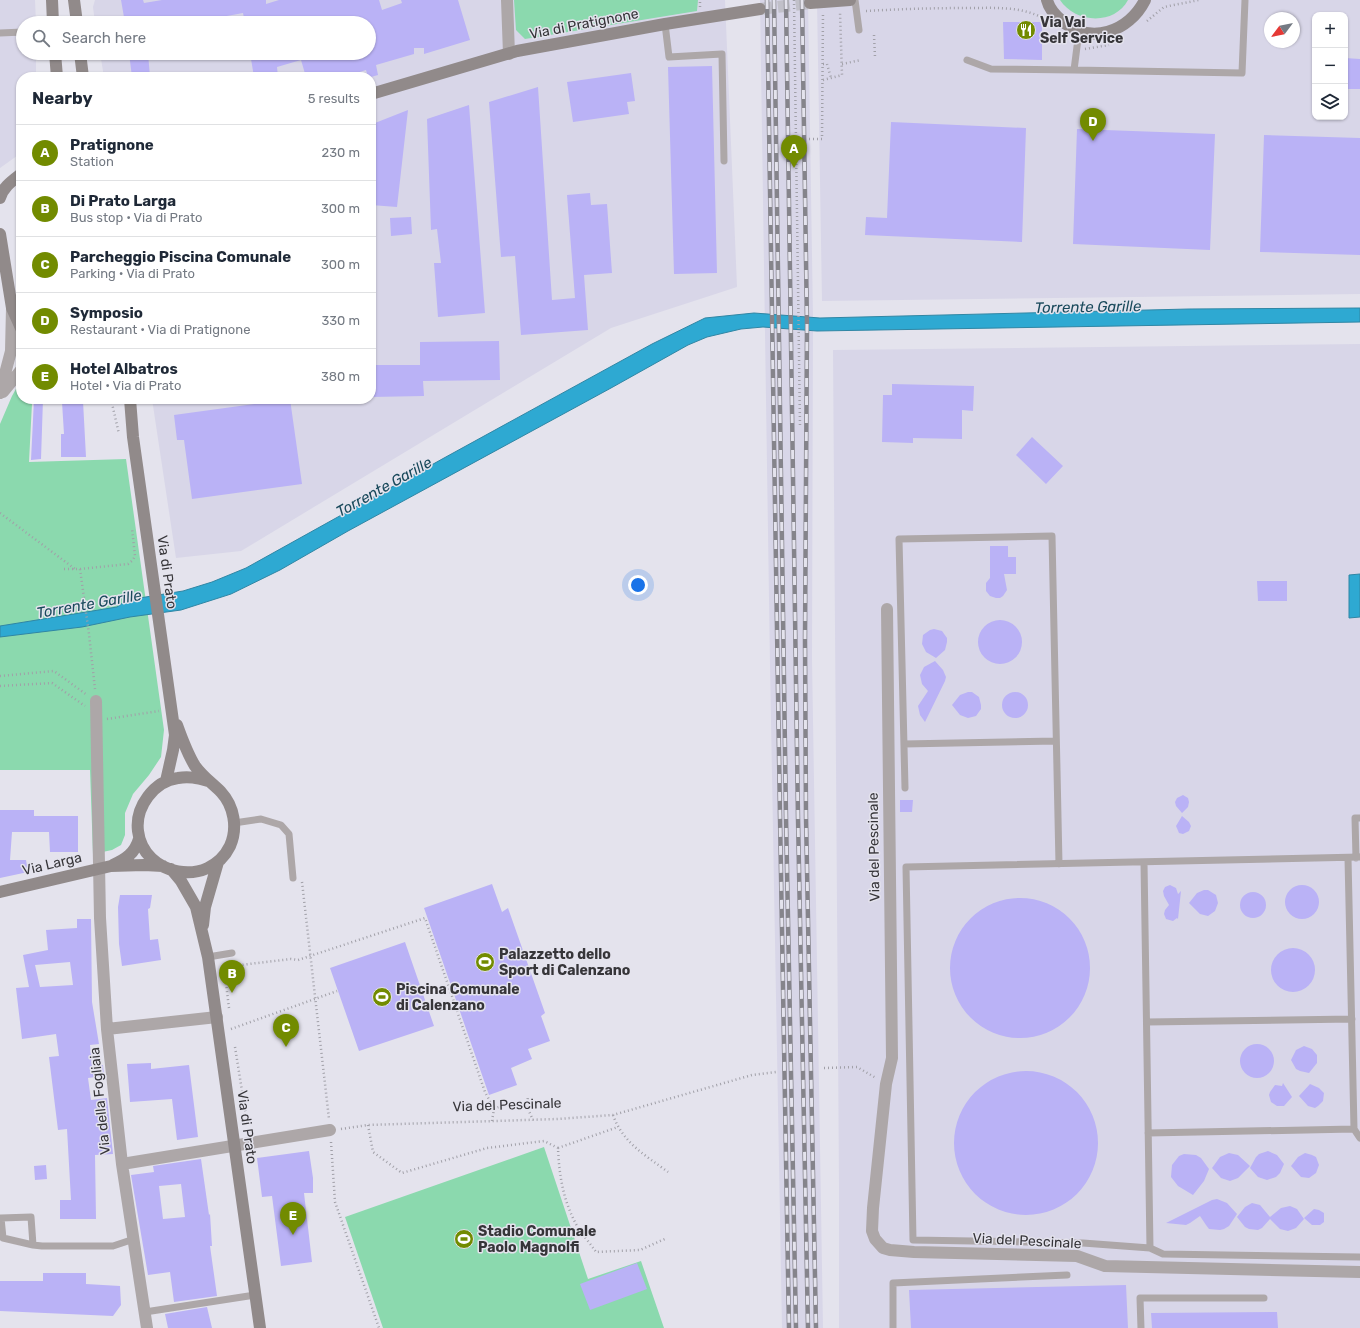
<!DOCTYPE html>
<html lang="en">
<head>
<meta charset="utf-8">
<style>
  body { margin:0; font-family:Rubik,sans-serif; background:#f2f2f3; color:#1f2937 }
  .controls { position:absolute; right:12px; top:12px; display:grid; overflow:hidden; border-radius:8px; box-shadow:0 1px 3px #0004 }
  .controls button { width:36px; height:36px; display:grid; place-items:center; padding:0; border:0; border-bottom:1px solid #e0e1e3; background:#fff; color:#1f2937; font:20px sans-serif }
  .compass { position:absolute; left:1264px; top:12px; width:36px; height:36px; border-radius:50%; background:#fff; box-shadow:0 1px 3px #0004; rotate:238deg }
  .you { position:absolute; left:638px; top:585px; width:14px; height:14px; margin:-10px; border:3px solid #fff; border-radius:50%; background:#1a73e8; box-shadow:0 0 0 6px #1a73e833 }
  .badge { display:grid; place-items:center; width:26px; height:26px; border-radius:50%; background:#728b00; color:#fff; font-size:13px; font-weight:700 }
  .pin { position:absolute; translate:-50% -33px; filter:drop-shadow(0 1px 2px #0008) }
  .pin::after { content:''; position:absolute; top:21px; width:14px; height:12px; background:inherit; clip-path:polygon(0 0,100% 0,50% 100%) }
  .list { margin:0; padding:0; list-style:none }
  h2 { display:flex; justify-content:space-between; align-items:center; height:52px; margin:0; padding:0 16px; font-size:17px }
  h2 small { font-size:13px; font-weight:400; color:#747a83 }
  .list li { display:grid; grid-template-columns:26px 1fr auto; gap:12px; align-items:center; box-sizing:border-box; height:56px; padding:0 16px; border-top:1px solid #e0e1e3 }
  .list b { display:block; font-size:15px; white-space:nowrap }
  .list p { margin:0; font-size:13px; white-space:nowrap; color:#747a83 }
  .list em { font-size:13px; font-style:normal; color:#747a83 }
  .icon { flex:none; width:22px; height:22px; fill:none; stroke:currentColor; stroke-width:2; stroke-linecap:round; stroke-linejoin:round }
  .map { position:relative; flex:none; width:1360px; height:1328px; overflow:hidden }
  .search { position:absolute; background:#fff; box-shadow:0 1px 3px #0004; left:16px; top:16px; width:360px; height:44px; display:flex; align-items:center; gap:10px; box-sizing:border-box; padding:0 14px; border-radius:22px; color:#747a83; font-size:15px }
  .panel { position:absolute; background:#fff; box-shadow:0 1px 3px #0004; left:16px; top:72px; width:360px; height:332px; border-radius:16px }
  .map>svg:first-child { display:block }
  .built { fill:#d8d6e8; fill-rule:evenodd }
  .green { fill:#8bd9ae }
  .water { fill:#2ea9d2; stroke:#3086a4 }
  .building { fill:#bab2f6; fill-rule:evenodd }
  .lines { fill:none; stroke-linecap:round; stroke-linejoin:round }
  .secondary-tunnel { stroke:#c1c0c9; stroke-width:12; stroke-dasharray:12 6; stroke-linecap:butt }
  .path { stroke:#a1a0a8; stroke-width:2.5; stroke-dasharray:1 3; stroke-linecap:butt }
  .lane { stroke:#ada7a8; stroke-width:7 }
  .street { stroke:#ada7a8; stroke-width:12 }
  .secondary { stroke:#918a8a; stroke-width:12 }
  .rail-casing { stroke:#85848b; stroke-width:4.5 }
  .rail { stroke:#e4e3ed; stroke-width:3; stroke-dasharray:9; stroke-linecap:butt }
  .labels { text-anchor:middle; dominant-baseline:central; stroke-width:3; stroke-linejoin:round; paint-order:stroke }
  .poi-label { font-size:14px; font-weight:bold; fill:#363539; stroke:#e4e3ed; text-anchor:start }
  .street-label { font-size:14px; fill:#363539; stroke:#e4e3ed }
  .water-label { font-size:15px; font-style:italic; fill:#19495b; stroke:#e4e3ed }
</style>
</head>
<body>
<div class="map">
<svg width="1360" height="1328" viewBox="0 0 1360 1328">
  <rect width="100%" height="100%" fill="#e4e3ed"/>
  <path class="built" d="M 0,0 L 35,0 L 36,23 L 23,23 L 23,53 L 36,53 L 36,77 L 21,77 L 21,153 L 0,168 Z
    M 95,0 L 725,0 L 737,287 L 611,328 L 241,551 L 176,558 L 152,399 L 371,399 L 371,77 L 104,77 L 100,53 L 369,53 L 369,23 L 95,23 L 93,7 Z
    M 760,0 L 808,0 L 813,319 L 812,659 L 823,1328 L 782,1328 L 770,665 Z
    M 817,0 L 1360,0 L 1360,294 L 822,301 ZM 1315,15 L 1345,15 L 1345,117 L 1315,117 ZM 1270,18 L 1294,18 L 1294,42 L 1270,42 Z
    M 1360,344 L 1360,1328 L 839,1328 L 839,1184 L 833,350 Z"/>
  <path class="green" d="M 514,0 L 698,0 L 697,11 L 525,39 L 516,30 Z
    M 1060,0 L 1128,0 C 1114,26 1075,23 1060,0 Z
    M 21,380 L 21,399 L 109,400 L 32,403 L 29,462 L 126,459 L 164,730 L 161,757 L 149,775 L 133,794 L 125,813 L 125,835 L 121,845 L 112,850 L 93,854 L 90,770 L 0,770 L 0,424 L 12,396 Z
    M 544,1147 L 588,1279 L 641,1261 L 664,1328 L 383,1328 L 345,1217 Z"/>
  <path class="water" d="M 1360,308 L 1360,322 L 817,331 L 763,327 L 741,329 L 707,337 L 688,345 L 611,388 L 348,531 L 280,570 L 231,594 L 181,610 L 130,617 L 82,627 L 0,637 L 0,626 L 117,607 L 127,600 L 183,591 L 212,582 L 246,568 L 444,458 L 652,344 L 705,318 L 754,313 L 820,318 L 1189,309 Z
    M 1360,574 L 1360,617 L 1349,618 L 1349,575 Z"/>
  <path class="building" d="M 121,0 L 143,0 L 144,3 L 162,0 L 266,0 L 266,4 L 279,0 L 379,0 L 382,10 L 402,3 L 401,0 L 458,0 L 470,40 L 424,54 L 424,48 L 414,48 L 414,54 L 376,65 L 378,75 L 371,77 L 368,77 L 366,70 L 344,77 L 306,77 L 301,60 L 277,67 L 278,77 L 254,77 L 250,53 L 369,53 L 369,23 L 245,23 L 243,13 L 189,23 L 125,23 Z
    M 1003,22 L 1042,22 L 1042,60 L 1004,59 Z
    M 129,53 L 148,53 L 150,77 L 132,77 Z
    M 1345,58 L 1360,59 L 1360,89 L 1345,89 Z
    M 712,66 L 717,273 L 674,274 L 668,67 Z
    M 631,73 L 635,101 L 627,102 L 629,114 L 573,122 L 567,82 Z
    M 538,87 L 552,300 L 575,298 L 567,195 L 590,193 L 591,205 L 607,204 L 612,273 L 584,275 L 588,330 L 521,335 L 515,256 L 501,257 L 489,102 Z
    M 469,105 L 485,313 L 438,317 L 434,263 L 441,263 L 437,229 L 431,230 L 427,119 Z
    M 408,110 L 397,207 L 371,205 L 371,162 L 375,123 Z
    M 891,122 L 1026,128 L 1022,242 L 865,235 L 866,217 L 887,218 Z
    M 1077,129 L 1215,134 L 1210,250 L 1073,244 Z
    M 1264,135 L 1360,138 L 1360,255 L 1260,252 Z
    M 411,217 L 412,234 L 391,236 L 390,218 Z
    M 499,341 L 500,380 L 423,381 L 424,396 L 371,397 L 371,365 L 420,365 L 420,342 Z
    M 892,384 L 974,386 L 973,411 L 962,410 L 962,439 L 913,438 L 913,443 L 882,442 L 883,395 L 892,395 Z
    M 34,399 L 43,399 L 41,459 L 31,460 Z
    M 290,399 L 302,484 L 192,499 L 184,440 L 177,440 L 174,415 Z
    M 83,401 L 86,457 L 61,457 L 61,434 L 64,434 L 62,402 Z
    M 1032,437 L 1063,466 L 1046,484 L 1016,455 Z
    M 990,546 L 1008,546 L 1008,557 L 1016,557 L 1016,574 L 1004,574 L 1007,590 L 1003,596 L 1000,598 L 996,598 L 990,596 L 986,591 L 986,583 L 990,578 Z
    M 1257,581 L 1287,581 L 1287,601 L 1258,601 Z
    M978 642a22 22 0 1 1 44 0a22 22 0 1 1-44 0Z
    M 934,629 L 942,631 L 947,638 L 947,642 L 945,650 L 936,658 L 926,652 L 922,644 L 923,635 L 930,630 Z
    M 935,661 L 943,670 L 946,677 L 945,681 L 925,722 L 920,715 L 918,706 L 928,691 L 922,684 L 920,675 L 924,667 Z
    M 968,692 L 972,692 L 979,697 L 981,705 L 981,709 L 976,716 L 968,718 L 960,715 L 952,705 L 960,695 Z
    M1002 705a13 13 0 1 1 26 0a13 13 0 1 1-26 0Z
    M 1183,795 L 1188,798 L 1189,802 L 1188,807 L 1182,813 L 1176,806 L 1175,802 L 1177,798 Z
    M 900,800 L 913,800 L 912,812 L 900,812 Z
    M 0,810 L 34,810 L 34,816 L 78,816 L 78,852 L 50,852 L 49,832 L 12,832 L 10,860 L 26,860 L 28,872 L 0,878 Z
    M 1182,816 L 1189,822 L 1191,826 L 1189,831 L 1183,834 L 1179,833 L 1176,826 Z
    M 492,884 L 502,912 L 508,908 L 545,1013 L 541,1016 L 550,1041 L 528,1049 L 532,1059 L 511,1068 L 517,1085 L 489,1095 L 424,908 Z
    M 1170,885 L 1176,888 L 1178,894 L 1181,891 L 1178,919 L 1177,918 L 1173,921 L 1166,919 L 1164,914 L 1165,910 L 1169,905 L 1164,896 L 1163,891 L 1165,887 Z
    M1285 902a17 17 0 1 1 34 0a17 17 0 1 1-34 0Z
    M 1204,890 L 1208,890 L 1216,895 L 1218,903 L 1215,911 L 1208,916 L 1200,914 L 1189,903 L 1197,893 Z
    M1240 905a13 13 0 1 1 26 0a13 13 0 1 1-26 0Z
    M 120,895 L 152,895 L 150,908 L 148,909 L 150,940 L 158,939 L 161,960 L 122,966 L 119,944 L 118,907 Z
    M950 968a70 70 0 1 1 140 0a70 70 0 1 1-140 0Z
    M 77,919 L 91,919 L 92,1002 L 99,1044 L 90,1045 L 92,1067 L 103,1065 L 104,1076 L 88,1078 L 91,1100 L 107,1098 L 113,1154 L 95,1155 L 96,1219 L 60,1219 L 60,1200 L 71,1200 L 67,1129 L 58,1130 L 49,1057 L 59,1056 L 56,1034 L 22,1039 L 16,988 L 29,987 L 23,955 L 48,950 L 46,930 L 77,928 ZM 70,962 L 73,985 L 40,987 L 35,965 Z
    M 405,942 L 434,1026 L 359,1051 L 330,968 Z
    M1271 970a22 22 0 1 1 44 0a22 22 0 1 1-44 0Z
    M1240 1061a17 17 0 1 1 34 0a17 17 0 1 1-34 0Z
    M 1304,1046 L 1312,1049 L 1317,1055 L 1317,1063 L 1309,1073 L 1300,1071 L 1296,1069 L 1291,1060 L 1296,1050 Z
    M 151,1063 L 151,1069 L 189,1065 L 198,1137 L 177,1140 L 172,1099 L 130,1102 L 127,1064 Z
    M954 1143a72 72 0 1 1 144 0a72 72 0 1 1-144 0Z
    M 1283,1083 L 1292,1097 L 1284,1106 L 1277,1106 L 1271,1102 L 1269,1095 L 1270,1092 L 1275,1085 L 1282,1086 Z
    M 1310,1084 L 1319,1088 L 1324,1093 L 1323,1101 L 1318,1106 L 1315,1108 L 1308,1106 L 1299,1096 Z
    M 309,1151 L 313,1178 L 313,1193 L 304,1193 L 312,1262 L 281,1266 L 272,1196 L 262,1197 L 257,1158 Z
    M 1268,1151 L 1277,1155 L 1284,1164 L 1280,1173 L 1276,1177 L 1267,1180 L 1258,1177 L 1250,1168 L 1256,1157 L 1259,1154 Z
    M 1229,1153 L 1238,1155 L 1250,1166 L 1238,1178 L 1230,1181 L 1221,1178 L 1212,1168 L 1220,1157 Z
    M 1305,1153 L 1312,1155 L 1316,1157 L 1319,1165 L 1316,1173 L 1309,1178 L 1301,1177 L 1291,1166 L 1298,1157 Z
    M 1184,1154 L 1196,1155 L 1201,1158 L 1209,1169 L 1204,1181 L 1193,1195 L 1178,1186 L 1171,1177 L 1172,1165 L 1179,1156 Z
    M 201,1159 L 209,1215 L 210,1214 L 212,1246 L 210,1246 L 217,1296 L 174,1302 L 170,1272 L 148,1275 L 131,1175 L 154,1172 L 153,1166 ZM 181,1184 L 185,1217 L 163,1219 L 159,1186 Z
    M 46,1165 L 47,1179 L 35,1180 L 34,1166 Z
    M 1217,1199 L 1227,1203 L 1237,1214 L 1229,1226 L 1224,1229 L 1220,1230 L 1209,1229 L 1206,1225 L 1200,1216 L 1190,1223 L 1186,1225 L 1166,1223 L 1212,1200 Z
    M 1252,1203 L 1260,1205 L 1270,1217 L 1281,1208 L 1290,1206 L 1297,1209 L 1304,1219 L 1296,1228 L 1288,1231 L 1280,1229 L 1270,1219 L 1262,1228 L 1258,1230 L 1249,1229 L 1245,1227 L 1237,1217 L 1245,1207 Z
    M 1314,1209 L 1319,1210 L 1324,1213 L 1324,1222 L 1320,1225 L 1312,1225 L 1304,1218 Z
    M 637,1263 L 647,1289 L 590,1310 L 580,1284 Z
    M 43,1273 L 86,1273 L 86,1284 L 120,1286 L 121,1305 L 113,1316 L 0,1311 L 0,1281 L 43,1281 Z
    M 1126,1285 L 1128,1328 L 911,1328 L 909,1290 Z
    M 207,1307 L 212,1328 L 168,1328 L 165,1314 Z
    M 1277,1312 L 1278,1328 L 1152,1328 L 1151,1313 Z"/>
  <g class="lines">
    <path class="secondary-tunnel" d="M 760,9 L 810,3"/>
    <path class="path" d="M 794,0 L 800,426
      M 700,7 L 700,0
      M 866,11 C 900,9 934,8 969,8 C 994,8 1018,6 1041,17
      M 1147,21 L 1164,7 L 1199,0
      M 874,35 L 875,57
      M 1060,35 L 1067,44
      M 1085,49 L 1109,45
      M 823,64 L 827,64 L 831,78
      M 842,64 L 861,60
      M 823,80 L 842,75 L 840,12
      M 809,139 L 822,139 L 823,12
      M 111,399 L 119,434
      M 0,513 L 75,569
      M 64,569 L 80,569 L 128,564 L 133,560 L 135,556 L 132,528
      M 80,569 L 89,634 L 95,689
      M 0,676 L 54,671 L 87,695
      M 0,686 L 52,683 L 85,706
      M 107,719 L 159,711
      M 302,882 L 329,1119
      M 229,1008 L 224,967 L 291,959 L 298,960 L 425,918 L 485,1092 L 494,1109
      M 231,1029 L 337,991
      M 235,1047 L 246,1116
      M 824,1068 L 857,1067 L 876,1078
      M 527,1107 L 528,1096
      M 613,1115 C 623,1143 645,1155 668,1172
      M 492,1121 L 494,1109 C 504,1104 516,1103 527,1107 L 533,1120
      M 368,1125 L 373,1152 L 402,1173 L 487,1148 L 544,1141 L 558,1148 C 559,1174 563,1200 576,1224 C 581,1233 590,1243 596,1252 L 640,1250 L 667,1238
      M 341,1129 L 368,1125 L 557,1119 L 613,1115 L 752,1075 L 776,1072
      M 331,1142 L 335,1202 L 379,1328
      M 558,1148 L 618,1127"/>
    <path class="lane" d="M 855,0 L 859,30
      M 665,24 L 669,57 L 722,54 L 724,161
      M 1079,31 L 1074,70 L 1242,73 L 1245,0
      M 0,33 L 23,32
      M 967,60 L 991,69 L 1074,70
      M 904,744 L 1056,741
      M 905,788 L 899,539 L 1052,536 L 1059,864
      M 234,823 L 261,819 L 281,825 L 289,834 L 293,878
      M 1356,858 L 1355,818 L 1360,818
      M 1144,862 L 1150,1248 L 1083,1243 L 913,1240 L 906,867 L 1360,857
      M 208,957 L 232,953
      M 1147,1022 L 1352,1019
      M 1354,1129 L 1360,1138
      M 1148,1133 L 1354,1129 L 1348,858
      M 33,1245 L 31,1217 L 1,1218 L 3,1238 L 33,1245 L 42,1246 L 113,1246 L 134,1239
      M 1150,1248 L 1163,1254 L 1360,1257
      M 145,1312 L 255,1295
      M 893,1328 L 893,1283 L 1067,1275
      M 1141,1328 L 1140,1298 L 1264,1298"/>
    <path class="street" d="M 507,0 L 509,54
      M 3,392 L 21,370
      M 0,393 L 11,351 L 12,308
      M 887,609 L 892,1058 L 886,1084 L 873,1208 L 872,1231 L 875,1239 L 883,1248 L 890,1250 L 914,1252 L 1077,1256 L 1105,1266 L 1360,1272
      M 96,701 L 100,918 L 107,1029 L 122,1164 L 147,1328
      M 107,1029 L 217,1017
      M 122,1164 L 330,1130"/>
    <path class="secondary" d="M 52,0 L 53,23
      M 74,0 L 77,23
      M 1047,0 C 1049,8 1055,15 1061,20 C 1090,46 1129,32 1145,0
      M 810,3 L 850,0
      M 55,53 L 57,77
      M 80,53 L 83,77
      M 371,94 L 517,51 L 665,24 L 760,9
      M 0,198 C 3,187 12,181 21,174
      M 0,234 L 12,308 L 21,328
      M 130,399 L 133,437 L 175,735 L 173,750 L 166,781
      M 177,725 C 182,739 187,753 195,766 C 203,777 212,783 221,792 C 234,806 238,828 230,846 C 209,889 143,876 138,831 C 135,807 154,781 178,778 C 189,776 197,778 208,781
      M 113,865 C 126,859 135,853 139,839
      M 171,869 L 181,881 L 196,907 L 208,957 L 260,1328
      M 0,892 L 111,866 L 144,865 L 163,866
      M 203,925 L 205,907 L 218,862"/>
    <defs>
      <path id="rail" d="M 767,0 L 780,817 L 789,1328
        M 774,0 L 786,817 L 796,1328
        M 786,0 L 798,818 L 808,1328
        M 802,0 L 807,325 L 805,640 L 806,817 L 816,1328"/>
    </defs>
    <use href="#rail" class="rail-casing"/>
    <use href="#rail" class="rail"/>
  </g>
  <defs>
    <symbol id="restaurant-disc" viewBox="-11 -11 22 22"><circle r="9.5" fill="#728b00" stroke="#e4e3ed"/><path d="M-5-6h1v4h1v-4h1v4h1v-4h1v5L-1.5 .5V6h-2V.5L-5-1ZM5-6V6H3V1.5H1.5Q1.5-4 5-6Z" fill="#fff"/></symbol>
    <symbol id="stadium-disc" viewBox="-11 -11 22 22"><circle r="9.5" fill="#728b00" stroke="#e4e3ed"/><path d="M0-5a6.5 5 0 1 0 0 10a6.5 5 0 1 0 0-10ZM-3.5-1.8h7v3.6h-7Z" fill="#fff"/></symbol>
  </defs>
  <g fill-rule="evenodd">
    <use href="#restaurant-disc" x="1015" y="19" width="22" height="22"/>
    <use href="#stadium-disc" x="474" y="951" width="22" height="22"/>
    <use href="#stadium-disc" x="371" y="986" width="22" height="22"/>
    <use href="#stadium-disc" x="453" y="1228" width="22" height="22"/>
  </g>
  <g class="labels">
    <g class="poi-label">
      <text x="1040" y="22">Via Vai<tspan x="1040" dy="16">Self Service</tspan></text>
      <text x="499" y="954">Palazzetto dello<tspan x="499" dy="16">Sport di Calenzano</tspan></text>
      <text x="396" y="989">Piscina Comunale<tspan x="396" dy="16">di Calenzano</tspan></text>
      <text x="478" y="1231">Stadio Comunale<tspan x="478" dy="16">Paolo Magnolfi</tspan></text>
    </g>
    <g class="street-label">
      <text transform="translate(584 24) rotate(-11)">Via di Pratignone</text>
      <text transform="translate(167 572) rotate(82)">Via di Prato</text>
      <text transform="translate(874 847) rotate(-91)">Via del Pescinale</text>
      <text transform="translate(52 864) rotate(-13)">Via Larga</text>
      <text transform="translate(100 1101) rotate(-96)">Via della Fogliaia</text>
      <text transform="translate(507 1105) rotate(-2)">Via del Pescinale</text>
      <text transform="translate(247 1127) rotate(82)">Via di Prato</text>
      <text transform="translate(1027 1241) rotate(3)">Via del Pescinale</text>
    </g>
    <g class="water-label">
      <text transform="translate(1088 307) rotate(-1)">Torrente Garille</text>
      <text transform="translate(384 487) rotate(-29)">Torrente Garille</text>
      <text transform="translate(89 604) rotate(-10)">Torrente Garille</text>
    </g>
  </g>
</svg>
<div class="controls">
<button>+</button>
<button>−</button>
<button><svg class="icon" aria-label="layers" viewBox="0 0 24 24"><path d="M12 4l9 5-9 5-9-5zM3 14l9 5 9-5"/></svg></button>
</div>
<svg class="compass" viewBox="-18 -18 36 36"><path d="M0-13l5 13h-10z" fill="#e53935"/><path d="M0 13l5-13h-10z" fill="#747a83"/></svg>
<div class="you"></div>
<div class="pin badge" style="left:794px;top:168px">A</div>
<div class="pin badge" style="left:232px;top:993px">B</div>
<div class="pin badge" style="left:286px;top:1047px">C</div>
<div class="pin badge" style="left:1093px;top:141px">D</div>
<div class="pin badge" style="left:293px;top:1235px">E</div>
<div class="search"><svg class="icon" aria-label="search" viewBox="0 0 24 24"><circle cx="10" cy="10" r="6"/><path d="M15 15l6 6"/></svg>Search here</div>
<section class="panel">
<h2>Nearby<small>5 results</small></h2>
<ul class="list">
<li><span class="badge">A</span><div><b>Pratignone</b><p>Station</p></div><em>230 m</em></li>
<li><span class="badge">B</span><div><b>Di Prato Larga</b><p>Bus stop · Via di Prato</p></div><em>300 m</em></li>
<li><span class="badge">C</span><div><b>Parcheggio Piscina Comunale</b><p>Parking · Via di Prato</p></div><em>300 m</em></li>
<li><span class="badge">D</span><div><b>Symposio</b><p>Restaurant · Via di Pratignone</p></div><em>330 m</em></li>
<li><span class="badge">E</span><div><b>Hotel Albatros</b><p>Hotel · Via di Prato</p></div><em>380 m</em></li>
</ul>
</section>
</div>
</body>
</html>
